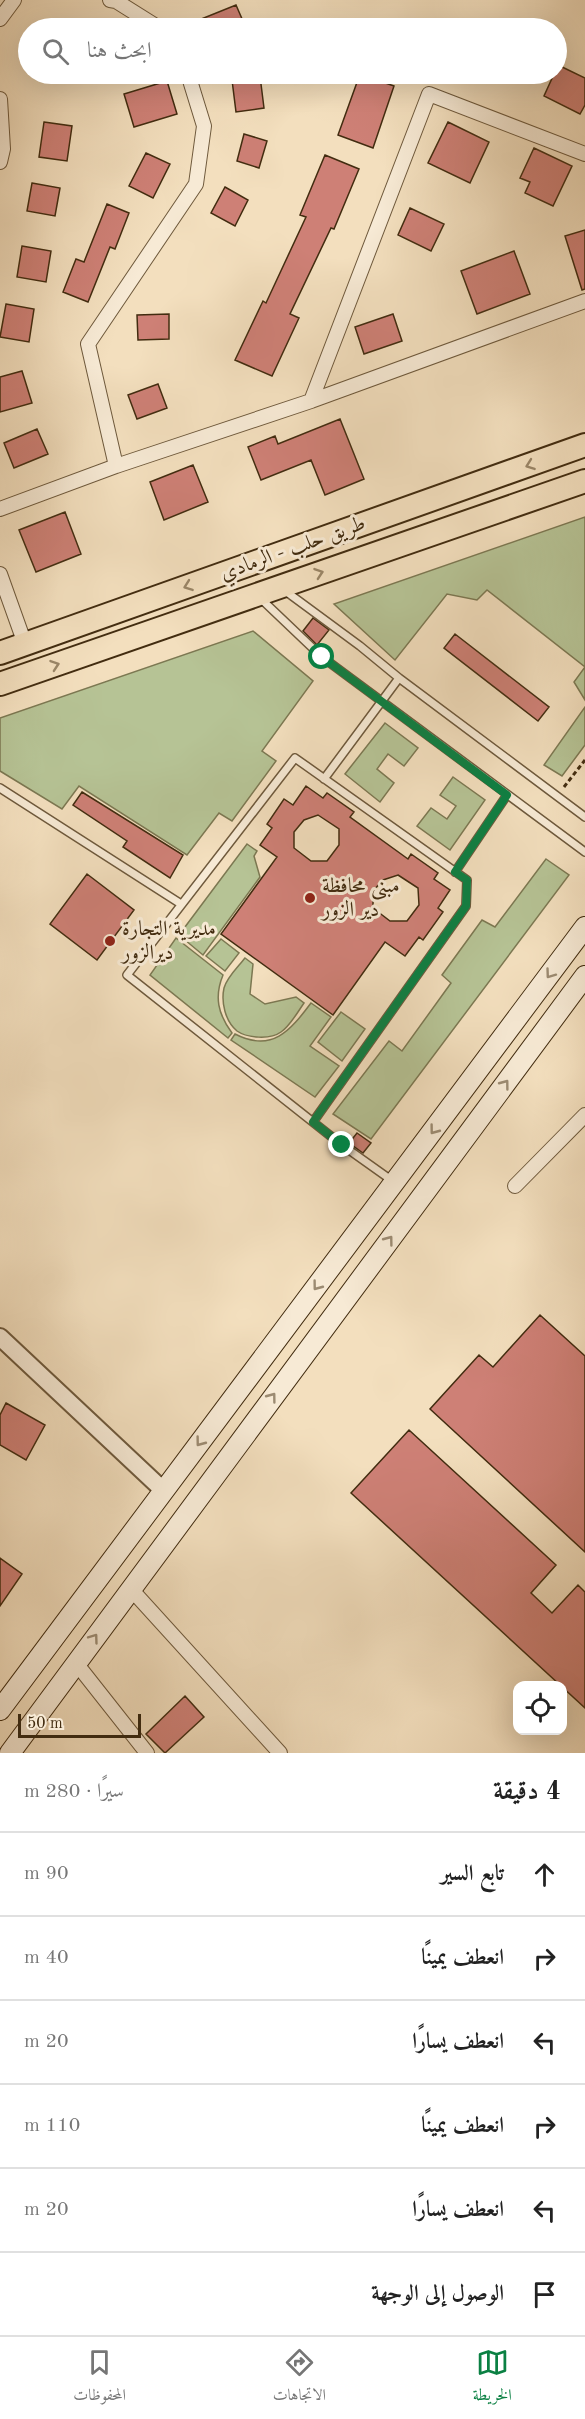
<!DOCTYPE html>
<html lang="ar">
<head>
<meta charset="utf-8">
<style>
  body { margin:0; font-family:"Old Standard TT",Amiri,serif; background:#f6f6f6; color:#222; direction:rtl }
  .controls { position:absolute; right:18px; bottom:18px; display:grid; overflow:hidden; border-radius:12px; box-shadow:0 6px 24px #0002 }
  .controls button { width:54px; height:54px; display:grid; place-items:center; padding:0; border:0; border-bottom:2px solid #e0e0e0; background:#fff; color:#222; font:30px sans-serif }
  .scale { position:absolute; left:18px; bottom:15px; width:123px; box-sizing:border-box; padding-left:6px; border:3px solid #422c10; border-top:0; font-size:16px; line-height:21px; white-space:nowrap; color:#422c10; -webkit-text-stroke:4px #f7ead5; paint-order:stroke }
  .stop { position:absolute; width:18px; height:18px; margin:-14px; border:4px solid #0b8043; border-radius:50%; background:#fff }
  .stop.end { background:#0b8043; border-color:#fff; box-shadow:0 2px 6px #0008 }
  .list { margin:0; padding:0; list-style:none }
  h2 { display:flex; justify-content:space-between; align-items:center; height:78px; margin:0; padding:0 24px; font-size:26px }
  h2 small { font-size:20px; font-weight:400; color:#767676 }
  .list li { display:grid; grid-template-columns:39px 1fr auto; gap:18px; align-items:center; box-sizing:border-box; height:84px; padding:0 24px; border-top:2px solid #e0e0e0 }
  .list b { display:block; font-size:22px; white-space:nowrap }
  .list em { font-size:20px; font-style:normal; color:#767676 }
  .icon { flex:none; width:33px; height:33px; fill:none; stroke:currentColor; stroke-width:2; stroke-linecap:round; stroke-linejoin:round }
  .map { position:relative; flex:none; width:585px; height:1753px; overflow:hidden; direction:ltr }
  .search { position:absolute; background:#fff; box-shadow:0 6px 24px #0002; left:18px; right:18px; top:18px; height:66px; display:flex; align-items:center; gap:15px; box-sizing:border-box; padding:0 21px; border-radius:33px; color:#767676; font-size:22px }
  .sheet { height:582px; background:#fff }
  nav { display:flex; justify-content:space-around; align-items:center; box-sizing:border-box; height:84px; border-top:2px solid #e0e0e0; background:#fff; font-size:16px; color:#767676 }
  nav a { display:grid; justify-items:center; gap:3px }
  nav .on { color:#0b8043 }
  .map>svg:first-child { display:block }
  .green { fill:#b6c395; stroke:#7c7852; stroke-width:1.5 }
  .building { fill:#ce8076; stroke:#422c10; stroke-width:1.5; fill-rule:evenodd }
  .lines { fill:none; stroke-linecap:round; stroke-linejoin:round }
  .service-casing { stroke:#6e593c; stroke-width:10 }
  .minor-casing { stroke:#6e593c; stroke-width:16 }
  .tertiary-casing { stroke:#6e593c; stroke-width:20 }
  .secondary-casing { stroke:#422c10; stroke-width:22 }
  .trunk-casing { stroke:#422c10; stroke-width:26 }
  .path { stroke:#422c10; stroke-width:3; stroke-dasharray:4.5 3; stroke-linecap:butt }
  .service { stroke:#f7ead5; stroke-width:7 }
  .minor { stroke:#f7ead5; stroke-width:14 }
  .tertiary { stroke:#f7ead5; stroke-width:16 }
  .secondary { stroke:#f7ead5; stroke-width:20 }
  .trunk { stroke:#f3dfbe; stroke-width:22 }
  .oneway { stroke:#9a8667 }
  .oneway2 { stroke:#9c8b72 }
  .route { stroke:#0b8043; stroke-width:8 }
  .poi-dot { fill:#8f2418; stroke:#f7ead5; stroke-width:2 }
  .labels { text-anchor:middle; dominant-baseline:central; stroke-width:6; stroke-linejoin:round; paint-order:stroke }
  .street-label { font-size:21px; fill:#422c10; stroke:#f7ead5 }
  .poi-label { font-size:21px; fill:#422c10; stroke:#f7ead5; text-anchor:start }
</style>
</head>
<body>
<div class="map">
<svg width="585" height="1753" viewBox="0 0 585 1753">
  <rect width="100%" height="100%" fill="#f3dfbe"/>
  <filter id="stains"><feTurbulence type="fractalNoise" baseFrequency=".00333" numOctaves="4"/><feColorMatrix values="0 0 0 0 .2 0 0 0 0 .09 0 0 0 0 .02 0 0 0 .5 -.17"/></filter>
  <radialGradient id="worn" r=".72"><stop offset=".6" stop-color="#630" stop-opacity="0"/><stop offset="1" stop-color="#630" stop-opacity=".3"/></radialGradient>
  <path class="green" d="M 585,517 L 585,700 L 574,682 L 585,667 L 487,590 L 477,600 L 447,594 L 395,660 L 334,604 Z
    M 253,631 L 313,681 L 262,751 L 276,761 L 232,821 L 219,813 L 187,855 L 79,786 L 62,809 L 0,771 L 0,718 Z
    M 585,707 L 585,745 L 562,776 L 544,765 Z
    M 385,723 L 418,748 L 404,766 L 388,754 L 377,769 L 394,783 L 380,802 L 345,774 Z
    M 453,777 L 485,800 L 450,850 L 417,826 L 431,808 L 447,819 L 456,806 L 440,795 Z
    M 247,844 L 257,851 L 254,856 L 260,877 L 203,955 L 179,935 Z
    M 546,859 L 569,875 L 371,1139 L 333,1114 L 389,1041 L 402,1051 L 451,983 L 442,975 L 482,920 L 495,927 Z
    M 176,938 L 223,975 C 214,997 218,1014 232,1033 L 228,1038 L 150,975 Z
    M 221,939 L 239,953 L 225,971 L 206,956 Z
    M 245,958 L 253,964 L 250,994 L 265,1004 L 296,997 L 304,1003 C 297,1013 290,1026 281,1032 C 270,1040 247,1038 237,1031 C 225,1021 221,1002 224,988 C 227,977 238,967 245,958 Z
    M 311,1003 L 331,1017 L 310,1046 L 339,1066 L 315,1097 L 231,1040 L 235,1034 C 272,1053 290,1031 311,1003 Z
    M 341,1012 L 365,1029 L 342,1061 L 318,1042 Z"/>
  <path class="building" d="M 236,5 L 246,28 L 179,28 Z
    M 558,65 L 585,78 L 585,105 L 580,114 L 544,96 L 554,74 L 556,74 Z
    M 360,74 L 394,86 L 373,148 L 338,135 Z
    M 260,76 L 264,108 L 236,112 L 232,80 Z
    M 167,81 L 177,114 L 134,127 L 124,94 Z
    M 44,122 L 72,126 L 67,161 L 39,157 Z
    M 448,122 L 489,142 L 470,183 L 428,163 Z
    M 244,134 L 267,141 L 259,168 L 237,161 Z
    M 534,148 L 572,166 L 553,206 L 525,193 L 530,182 L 520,178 Z
    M 146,153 L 170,164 L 153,198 L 129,186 Z
    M 325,155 L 359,169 L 334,229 L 331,228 L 290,314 L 299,318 L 272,376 L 235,360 L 263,301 L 266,303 L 306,217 L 300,215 Z
    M 32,183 L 60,188 L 55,216 L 27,211 Z
    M 225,187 L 248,200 L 235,226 L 211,213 Z
    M 107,204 L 129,213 L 115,249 L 110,247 L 88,302 L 63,292 L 76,259 L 84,262 Z
    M 410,208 L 444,224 L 431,251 L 398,235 Z
    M 585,230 L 585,289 L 582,290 L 565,236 Z
    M 22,246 L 51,251 L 46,282 L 17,277 Z
    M 514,251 L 530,294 L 477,314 L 461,271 Z
    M 6,304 L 34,309 L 29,342 L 0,337 Z
    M 169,314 L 169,339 L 138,340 L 137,315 Z
    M 393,314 L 402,341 L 364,354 L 355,327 Z
    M 22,371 L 32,403 L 0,412 L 0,377 Z
    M 158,384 L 167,408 L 137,419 L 128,395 Z
    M 340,419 L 364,479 L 325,495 L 311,460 L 261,480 L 248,447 L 275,436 L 278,444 Z
    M 37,429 L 48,454 L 14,468 L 4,443 Z
    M 193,465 L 208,502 L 164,520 L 150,482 Z
    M 65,512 L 81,554 L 36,572 L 19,530 Z
    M 313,618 L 329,630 L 317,645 L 303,631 Z
    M 455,634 L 549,707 L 538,721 L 444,648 Z
    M 306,786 L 323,798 L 327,793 L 354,812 L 350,817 L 408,859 L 411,854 L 438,873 L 434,879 L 450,890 L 438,908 L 443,912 L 423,940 L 419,937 L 405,956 L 385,942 L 333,1015 L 221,934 L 277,857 L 260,845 L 272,828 L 267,824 L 284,799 L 293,805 ZM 318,815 L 339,829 L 339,845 L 327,861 L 311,861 L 294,848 L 294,832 L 304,820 ZM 398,875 L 418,888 L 419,905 L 407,921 L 390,921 L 373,908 L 373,891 L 383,880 Z
    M 82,792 L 183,855 L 170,878 L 123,847 L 127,841 L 73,805 Z
    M 87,874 L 134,910 L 97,960 L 50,924 Z
    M 357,1133 L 371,1143 L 363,1153 L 349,1143 Z
    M 540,1315 L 585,1356 L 585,1552 L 430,1409 L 479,1355 L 493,1367 Z
    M 6,1403 L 45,1425 L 26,1460 L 0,1445 L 0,1415 Z
    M 409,1430 L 556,1565 L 531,1593 L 552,1613 L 578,1585 L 585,1592 L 585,1708 L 351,1493 Z
    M 0,1558 L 22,1574 L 0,1606 Z
    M 185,1696 L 204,1717 L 165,1753 L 146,1734 Z"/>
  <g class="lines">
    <defs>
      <path id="service" d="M 284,590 L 360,646 L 399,678 L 324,779
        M 259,597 L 322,657 L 585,852
        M 399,678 L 585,817
        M 0,788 L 181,904
        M 455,872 L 507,795
        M 313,1122 L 466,906 L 467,880 L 295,758 L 127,975 L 342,1145 L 394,1182"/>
      <path id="minor" d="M 110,0 L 116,1 L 159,28
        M 0,19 L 14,0
        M 0,99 L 3,149 L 0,162
        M 311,401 L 429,94 L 585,154
        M 116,466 L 88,344 L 196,184 L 204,126 L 188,74
        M 0,509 L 116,466 L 311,401 L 585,301
        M 0,574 L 25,644
        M 515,1186 L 585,1115
        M 130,1588 L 280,1753
        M 76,1663 L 147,1753"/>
      <path id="tertiary" d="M 0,1337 L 164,1491"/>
      <path id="secondary" d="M 0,1710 L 585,927
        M 10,1753 L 585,976"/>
      <path id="trunk" d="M 0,653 L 585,445
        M 0,684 L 585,481"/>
    </defs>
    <use href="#service" class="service-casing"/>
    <use href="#minor" class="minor-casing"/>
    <use href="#tertiary" class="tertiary-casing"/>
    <use href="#secondary" class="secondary-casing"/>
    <use href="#trunk" class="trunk-casing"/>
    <path class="path" d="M 564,787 L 585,760"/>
    <use href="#service" class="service"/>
    <use href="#minor" class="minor"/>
    <use href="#tertiary" class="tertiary"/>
    <use href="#secondary" class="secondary"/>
    <use href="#trunk" class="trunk"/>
  </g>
  <defs><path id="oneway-chevron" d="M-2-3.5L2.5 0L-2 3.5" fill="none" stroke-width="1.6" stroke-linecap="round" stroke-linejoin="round" transform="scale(1.5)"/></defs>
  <g class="oneway">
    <use href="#oneway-chevron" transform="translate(530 465) rotate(160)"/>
    <use href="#oneway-chevron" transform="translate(319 573) rotate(-19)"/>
    <use href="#oneway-chevron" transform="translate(188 586) rotate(160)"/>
    <use href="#oneway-chevron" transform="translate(55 665) rotate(-19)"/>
  </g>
  <g class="oneway2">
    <use href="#oneway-chevron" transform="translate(550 974) rotate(126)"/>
    <use href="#oneway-chevron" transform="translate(505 1084) rotate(-53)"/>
    <use href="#oneway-chevron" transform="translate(434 1130) rotate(127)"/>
    <use href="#oneway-chevron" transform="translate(389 1240) rotate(-53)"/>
    <use href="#oneway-chevron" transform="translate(317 1286) rotate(127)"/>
    <use href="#oneway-chevron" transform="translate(272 1397) rotate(-53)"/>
    <use href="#oneway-chevron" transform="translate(200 1442) rotate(127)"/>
    <use href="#oneway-chevron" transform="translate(94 1638) rotate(-54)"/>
  </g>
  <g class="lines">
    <path class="route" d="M 322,657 L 507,795 L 455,872 L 467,880 L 466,906 L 313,1122 L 342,1145"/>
  </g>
  <g class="poi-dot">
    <circle cx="310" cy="898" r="6"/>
    <circle cx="110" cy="941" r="6"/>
  </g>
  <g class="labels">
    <g class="street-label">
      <text transform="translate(293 549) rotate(-20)">طريق حلب - الرمادي</text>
    </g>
    <g class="poi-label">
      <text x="322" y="886">مبنى محافظة<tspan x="322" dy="24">دير الزور</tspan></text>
      <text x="122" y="929">مديرية التجارة<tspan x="122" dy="24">ديرالزور</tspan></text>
    </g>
  </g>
  <rect width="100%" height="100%" filter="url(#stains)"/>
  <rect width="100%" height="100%" fill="url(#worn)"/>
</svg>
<div class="controls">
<button><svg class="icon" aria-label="locate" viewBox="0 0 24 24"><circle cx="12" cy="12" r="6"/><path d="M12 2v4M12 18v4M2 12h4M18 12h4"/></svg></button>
</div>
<div class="scale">50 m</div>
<div class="stop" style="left:322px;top:657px"></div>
<div class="stop end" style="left:342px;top:1145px"></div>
<div class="search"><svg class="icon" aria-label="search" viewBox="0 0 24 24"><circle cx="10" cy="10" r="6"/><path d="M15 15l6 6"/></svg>ابحث هنا</div>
</div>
<section class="sheet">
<h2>4 دقيقة<small>سيرًا · 280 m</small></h2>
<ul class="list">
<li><svg class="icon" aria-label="ahead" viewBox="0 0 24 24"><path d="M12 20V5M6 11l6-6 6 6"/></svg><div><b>تابع السير</b></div><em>90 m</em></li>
<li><svg class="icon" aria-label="right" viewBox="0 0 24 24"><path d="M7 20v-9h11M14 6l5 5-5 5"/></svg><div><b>انعطف يمينًا</b></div><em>40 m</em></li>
<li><svg class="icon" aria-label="left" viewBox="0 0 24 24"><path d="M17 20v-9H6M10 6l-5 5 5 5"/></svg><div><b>انعطف يسارًا</b></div><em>20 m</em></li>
<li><svg class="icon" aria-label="right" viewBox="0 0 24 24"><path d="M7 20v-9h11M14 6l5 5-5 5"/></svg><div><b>انعطف يمينًا</b></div><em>110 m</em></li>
<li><svg class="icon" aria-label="left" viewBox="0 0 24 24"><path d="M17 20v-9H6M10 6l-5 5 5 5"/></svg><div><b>انعطف يسارًا</b></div><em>20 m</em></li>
<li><svg class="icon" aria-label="arrive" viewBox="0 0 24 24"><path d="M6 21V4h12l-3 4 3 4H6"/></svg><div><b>الوصول إلى الوجهة</b></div></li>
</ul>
</section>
<nav>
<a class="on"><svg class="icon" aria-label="map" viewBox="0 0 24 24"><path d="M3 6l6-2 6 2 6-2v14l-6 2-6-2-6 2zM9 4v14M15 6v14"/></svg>الخريطة</a>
<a><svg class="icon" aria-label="directions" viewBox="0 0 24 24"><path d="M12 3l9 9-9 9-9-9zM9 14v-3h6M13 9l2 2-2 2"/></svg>الاتجاهات</a>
<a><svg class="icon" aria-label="saved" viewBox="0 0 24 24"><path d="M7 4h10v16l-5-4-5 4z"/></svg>المحفوظات</a>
</nav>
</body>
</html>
